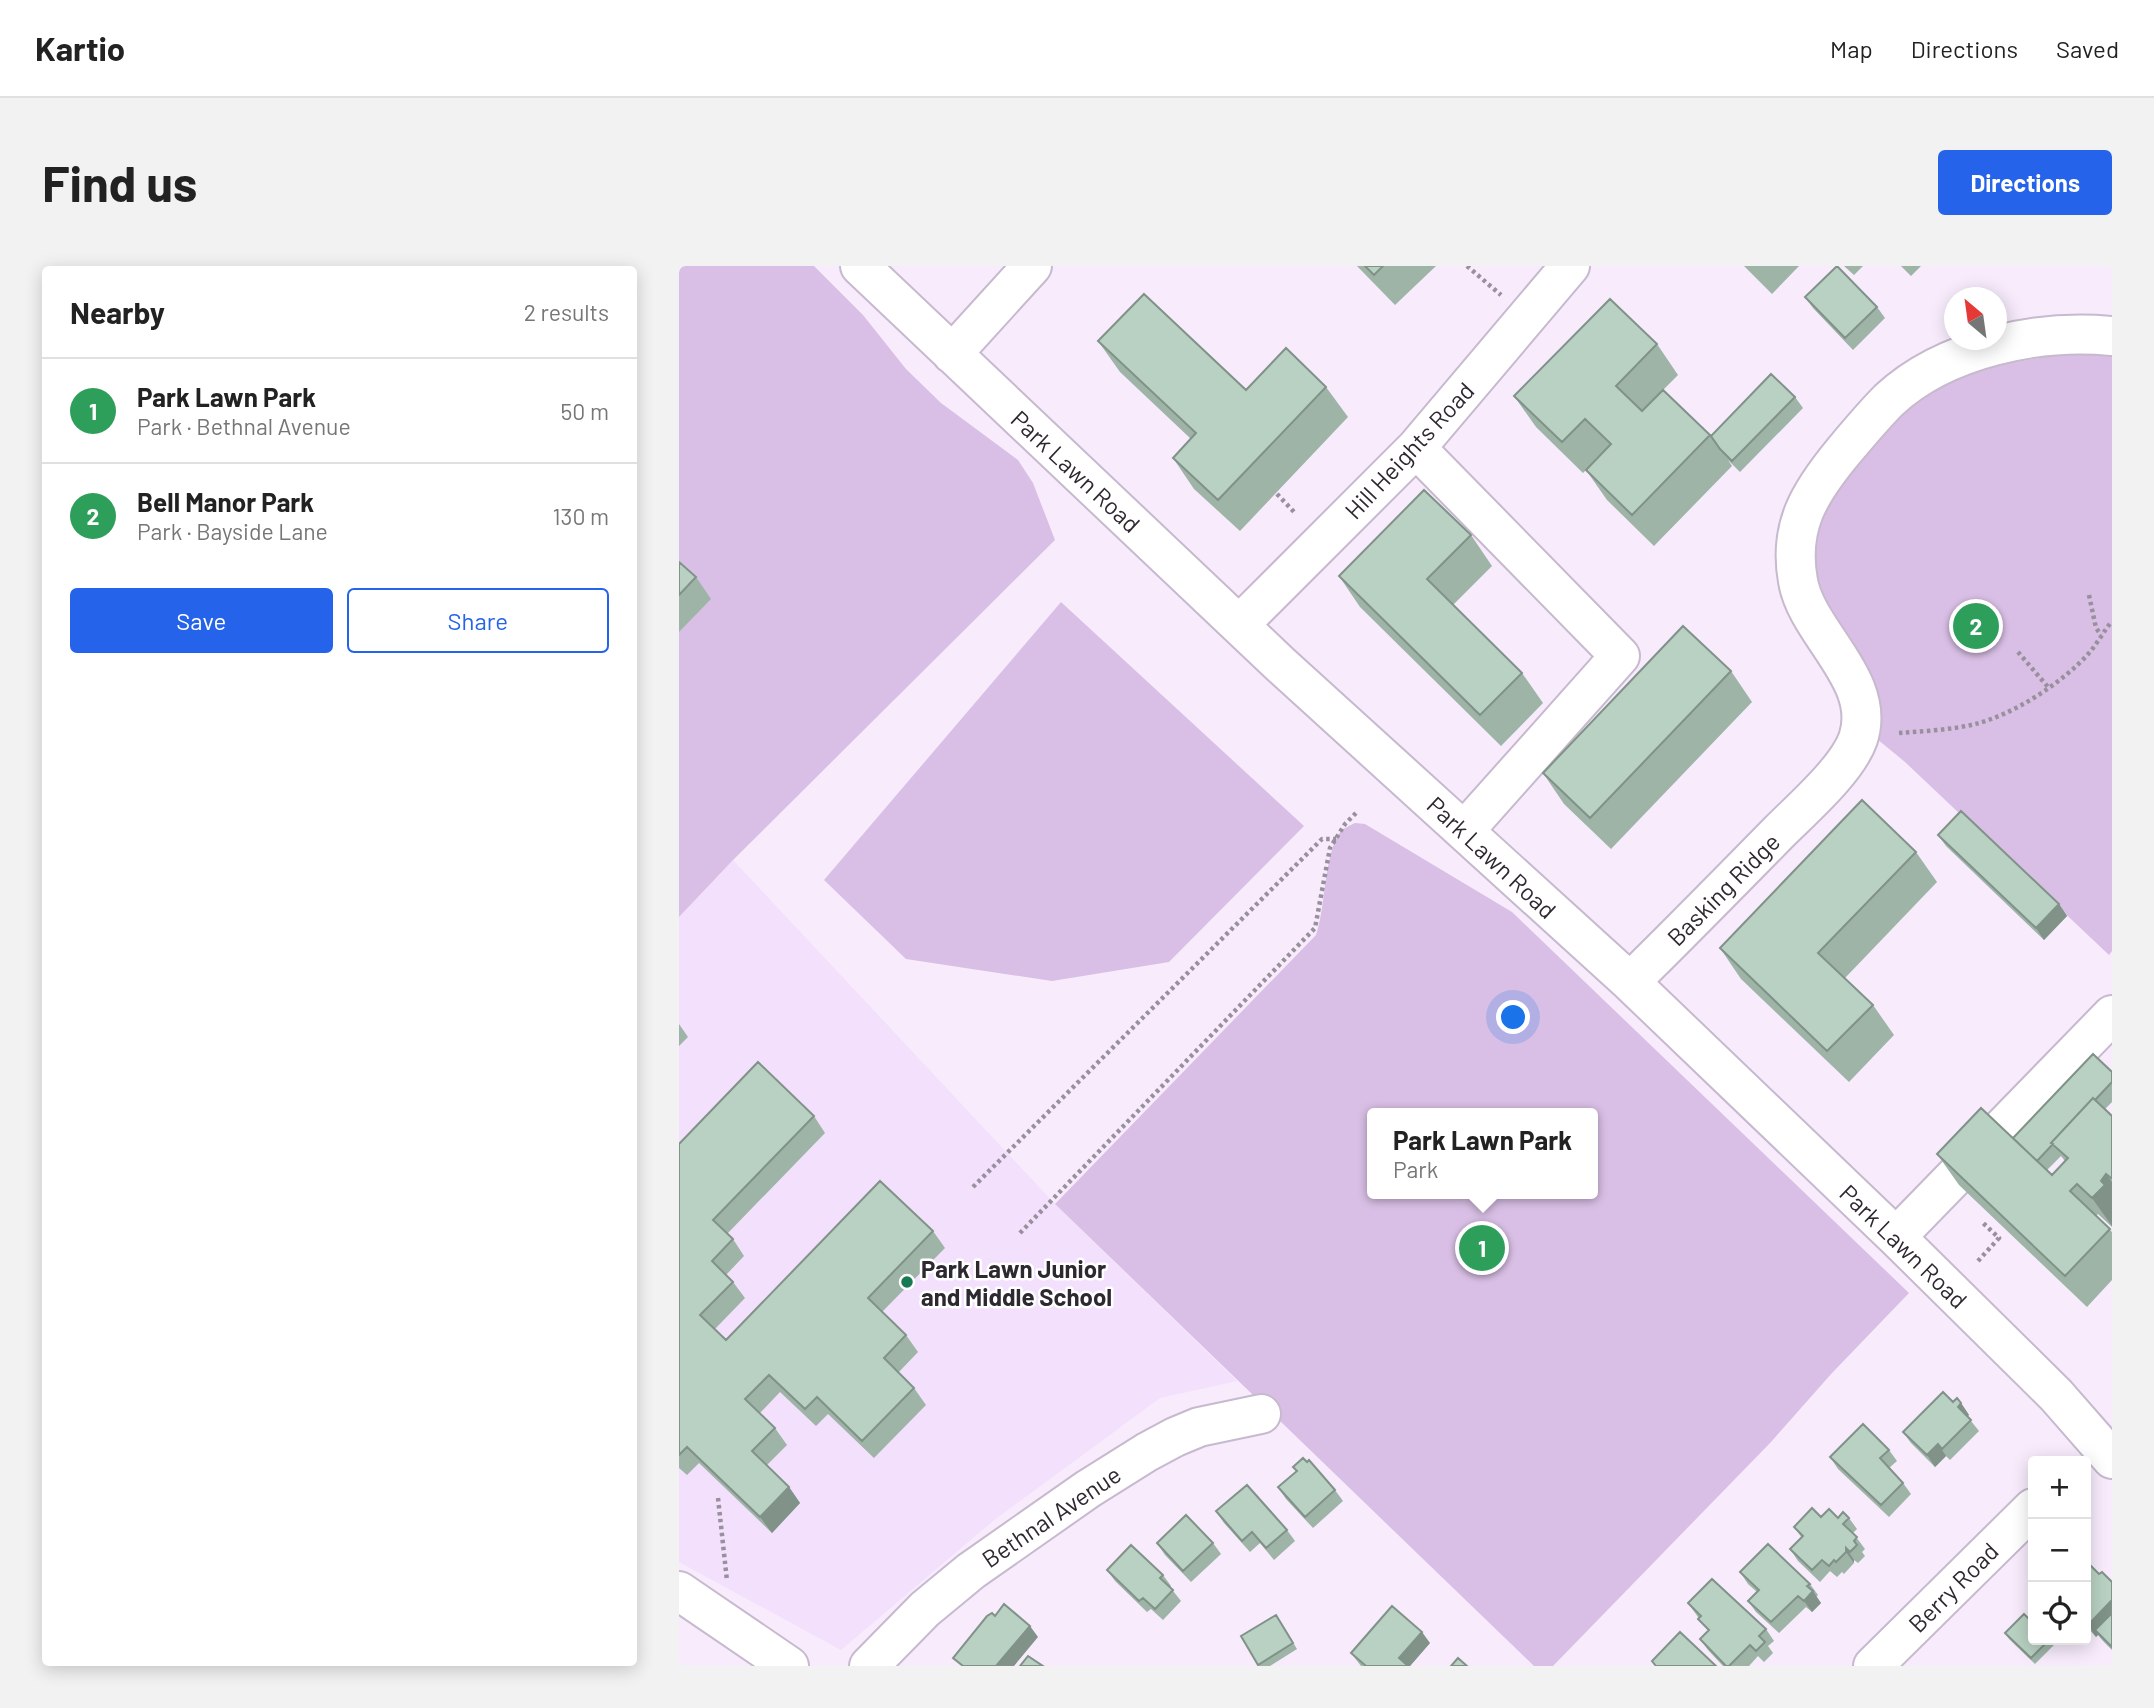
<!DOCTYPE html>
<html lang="en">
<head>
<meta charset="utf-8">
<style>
  body { margin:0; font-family:Barlow,sans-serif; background:#f2f2f2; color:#222 }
  .controls { position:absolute; right:21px; bottom:21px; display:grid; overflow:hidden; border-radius:7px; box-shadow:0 4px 18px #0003 }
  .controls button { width:63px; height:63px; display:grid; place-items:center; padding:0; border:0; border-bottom:2px solid #e0e0e0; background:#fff; color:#222; font:35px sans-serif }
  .compass { position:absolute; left:1265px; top:21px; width:63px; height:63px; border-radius:50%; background:#fff; box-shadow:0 4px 18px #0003; rotate:331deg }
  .you { position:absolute; left:835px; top:752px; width:24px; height:24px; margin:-18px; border:5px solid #fff; border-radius:50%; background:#1a73e8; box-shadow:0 0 0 10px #1a73e833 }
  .badge { display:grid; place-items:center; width:46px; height:46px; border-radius:50%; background:#2563eb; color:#fff; font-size:23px; font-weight:700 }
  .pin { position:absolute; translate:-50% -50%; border:4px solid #fff; box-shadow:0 2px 7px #0006 }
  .popup { position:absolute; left:688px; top:842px; width:231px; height:91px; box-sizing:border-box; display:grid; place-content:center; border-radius:7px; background:#fff; filter:drop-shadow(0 2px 5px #0005); font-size:23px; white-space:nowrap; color:#767676 }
  .popup b { font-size:26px; color:#222 }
  .popup::after { content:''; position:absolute; left:50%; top:100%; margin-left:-14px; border:14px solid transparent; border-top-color:#fff }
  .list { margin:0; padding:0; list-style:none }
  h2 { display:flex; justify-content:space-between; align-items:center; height:91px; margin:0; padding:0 28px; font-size:30px }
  h2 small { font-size:23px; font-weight:400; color:#767676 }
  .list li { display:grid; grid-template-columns:46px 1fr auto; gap:21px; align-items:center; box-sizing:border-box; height:105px; padding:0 28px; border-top:2px solid #e0e0e0 }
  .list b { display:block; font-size:26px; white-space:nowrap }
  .list p { margin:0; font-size:23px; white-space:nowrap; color:#767676 }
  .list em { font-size:23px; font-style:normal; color:#767676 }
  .actions { display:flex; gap:14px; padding:21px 28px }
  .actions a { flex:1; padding:16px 0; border:2px solid #2563eb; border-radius:7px; text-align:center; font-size:24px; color:#2563eb }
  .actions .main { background:#2563eb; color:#fff }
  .icon { flex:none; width:38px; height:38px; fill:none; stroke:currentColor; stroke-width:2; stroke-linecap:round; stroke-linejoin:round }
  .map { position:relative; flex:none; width:1433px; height:1400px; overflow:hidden; border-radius:7px }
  header { display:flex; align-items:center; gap:42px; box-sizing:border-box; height:98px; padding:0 35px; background:#fff; border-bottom:2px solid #e0e0e0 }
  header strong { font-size:33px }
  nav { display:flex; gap:38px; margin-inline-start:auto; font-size:24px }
  .intro { display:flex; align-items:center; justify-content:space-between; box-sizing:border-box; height:168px; padding:0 42px }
  h1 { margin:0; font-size:49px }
  .button { padding:18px 32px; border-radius:7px; background:#2563eb; color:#fff; font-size:24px; font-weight:700 }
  main { display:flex; gap:42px; padding:0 42px }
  aside { flex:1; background:#fff; border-radius:7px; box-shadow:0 4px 18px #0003 }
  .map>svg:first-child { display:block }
  .built { fill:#f3e0fc }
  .green { fill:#d9bfe5; fill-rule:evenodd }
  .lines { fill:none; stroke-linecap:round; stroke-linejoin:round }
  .minor-casing { stroke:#c7b9ce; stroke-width:42 }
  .path { stroke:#99909d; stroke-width:4.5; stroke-dasharray:3.5 3.5; stroke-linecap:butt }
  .minor { stroke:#fff; stroke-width:38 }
  .wall { fill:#9eb4a7; fill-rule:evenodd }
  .shaded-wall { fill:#819288 }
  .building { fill:#b8d1c2; stroke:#819288; stroke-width:2 }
  .poi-dot { fill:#187a52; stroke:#fff; stroke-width:2.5 }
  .labels { text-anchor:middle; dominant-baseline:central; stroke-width:5; stroke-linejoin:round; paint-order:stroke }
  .street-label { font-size:24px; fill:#2e2830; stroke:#fff }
  .poi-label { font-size:24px; font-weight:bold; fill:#2e2830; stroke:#fff; text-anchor:start }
</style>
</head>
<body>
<header>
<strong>Kartio</strong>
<nav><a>Map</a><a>Directions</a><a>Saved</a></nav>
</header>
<div class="intro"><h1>Find us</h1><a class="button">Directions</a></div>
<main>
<aside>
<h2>Nearby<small>2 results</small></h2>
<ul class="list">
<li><span class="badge" style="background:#2e9e5b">1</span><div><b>Park Lawn Park</b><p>Park · Bethnal Avenue</p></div><em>50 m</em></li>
<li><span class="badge" style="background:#2e9e5b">2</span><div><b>Bell Manor Park</b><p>Park · Bayside Lane</p></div><em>130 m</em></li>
</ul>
<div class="actions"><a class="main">Save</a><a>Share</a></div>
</aside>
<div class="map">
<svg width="1433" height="1400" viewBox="0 0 1433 1400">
  <rect width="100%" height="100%" fill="#f7ebfc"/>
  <path class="built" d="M 54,594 L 376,938 L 558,1115 L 481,1132 L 314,1255 L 162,1384 L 0,1296 L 0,651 Z"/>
  <path class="green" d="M 0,0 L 135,0 L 184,49 L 227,103 L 262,137 L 339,194 L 354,217 L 376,274 L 54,594 L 0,651 Z
    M 1392,87 L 1425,87 L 1433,90 L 1433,685 L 1430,689 L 1226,496 L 1198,473 C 1215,410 1166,381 1140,333 C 1132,319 1129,301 1124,286 L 1157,220 L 1215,153 L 1247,128 L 1285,109 L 1330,97 Z
    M 382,336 L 625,560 L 490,696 L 373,715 L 227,693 L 145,614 Z
    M 676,557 L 686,558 L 833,646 L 1230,1027 L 1153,1107 L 1092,1176 L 874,1400 L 855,1400 L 376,938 L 637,669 C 647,641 645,586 662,565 C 665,562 672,559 676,557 ZM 693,847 L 913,847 L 913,928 L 693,928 Z"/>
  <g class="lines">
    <defs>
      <path id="minor" d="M 181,0 L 601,398 L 951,716 L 1217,971 L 1377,1129 L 1433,1193
        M 273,88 L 353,0
        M 737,182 L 941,390 L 785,565
        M 560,359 L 737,182 L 891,0
        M 951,716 C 1001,667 1051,616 1100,566 C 1123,543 1168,504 1179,473 C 1199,414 1128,368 1119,315 C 1109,260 1131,226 1164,186 C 1179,168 1194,150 1210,134 C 1266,82 1359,63 1433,70
        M 1217,971 L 1433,749
        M 0,1325 L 110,1400
        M 190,1400 L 246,1343 L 292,1305 L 409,1223 L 468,1186 L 496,1171 L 520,1161 L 582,1148
        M 1194,1400 L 1354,1242"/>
    </defs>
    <use href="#minor" class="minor-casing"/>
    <path class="path" d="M 788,0 L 822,29
      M 598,228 L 617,248
      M 1410,329 L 1417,362 L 1422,369
      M 1339,386 L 1369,421
      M 1220,467 C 1245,465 1272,464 1296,458 C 1334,449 1385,416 1411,386 C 1419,376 1425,365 1433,355
      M 294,921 L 643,573 L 657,573
      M 341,967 L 636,662 L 651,582 L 666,558 L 679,545
      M 1299,995 L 1320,972 L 1302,955
      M 39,1232 L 48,1315"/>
    <use href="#minor" class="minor"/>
  </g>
  <path class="wall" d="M 678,0 L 757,0 L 716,39 Z
    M 1065,0 L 1120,0 L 1093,28 Z
    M 1165,0 L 1184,0 L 1175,9 Z
    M 1222,0 L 1242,0 L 1232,10 Z
    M 1126,31 L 1198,41 L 1206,52 L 1174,84 L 1134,42 Z
    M 419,75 L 567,124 L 647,121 L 669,151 L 561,265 L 515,223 L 494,192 L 512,173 L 441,106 Z
    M 978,78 L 999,109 L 984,124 L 1032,170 L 1116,131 L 1124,142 L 1061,206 L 1049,194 L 1053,200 L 975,280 L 928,234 L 907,204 L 904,207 L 857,161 L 835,130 Z
    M 792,269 L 813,300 L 774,339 L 843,407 L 864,437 L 822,480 L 681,341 L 660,310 Z
    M 0,296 L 17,311 L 32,333 L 0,366 Z
    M 1052,405 L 1073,436 L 932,583 L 885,538 L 864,507 Z
    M 1259,569 L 1380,638 L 1388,650 L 1365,674 L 1267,580 Z
    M 1237,586 L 1258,616 L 1166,712 L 1194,739 L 1215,769 L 1170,816 L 1062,713 L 1041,682 Z
    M 0,758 L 9,771 L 0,780 Z
    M 1433,806 L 1433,836 L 1426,843 L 1433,850 L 1433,961 L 1419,948 L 1417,950 L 1433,966 L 1433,1014 L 1408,1041 L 1280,919 L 1258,888 L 1334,872 ZM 1382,890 L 1386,895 L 1373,909 L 1368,904 Z
    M 135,850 L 146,867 L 48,968 L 54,973 L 65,990 L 47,1009 L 54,1016 L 66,1032 L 36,1063 L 47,1074 L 254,965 L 266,982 L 203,1046 L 227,1069 L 239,1086 L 219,1107 L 235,1122 L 247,1139 L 195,1192 L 149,1148 L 137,1160 L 101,1126 L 81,1147 L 96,1162 L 108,1179 L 88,1199 L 110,1221 L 121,1237 L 93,1267 L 20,1197 L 8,1209 L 0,1202 L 0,878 Z
    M 1274,1136 L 1282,1137 L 1290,1149 L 1288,1150 L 1300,1165 L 1271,1194 L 1267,1190 L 1256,1201 L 1232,1177 L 1224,1166 Z
    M 1210,1184 L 1218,1195 L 1210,1202 L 1224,1217 L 1232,1228 L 1210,1251 L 1159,1203 L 1151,1191 Z
    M 628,1196 L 656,1224 L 664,1235 L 634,1262 L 607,1233 L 599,1221 L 618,1205 L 614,1201 Z
    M 537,1245 L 608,1264 L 616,1275 L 595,1294 L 581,1277 L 571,1286 L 545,1257 Z
    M 1142,1251 L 1170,1252 L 1178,1263 L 1174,1267 L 1186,1283 L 1183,1286 L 1186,1290 L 1179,1297 L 1175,1294 L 1175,1297 L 1165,1308 L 1163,1306 L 1158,1311 L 1151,1305 L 1141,1316 L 1119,1295 L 1111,1283 L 1123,1272 L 1115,1261 Z
    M 478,1277 L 534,1277 L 542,1288 L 512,1316 L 486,1289 Z
    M 1407,1295 L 1420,1308 L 1433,1316 L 1433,1384 L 1424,1375 L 1419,1369 L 1417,1371 L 1407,1360 Z
    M 428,1304 L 484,1309 L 492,1320 L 491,1321 L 502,1335 L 484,1354 L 472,1343 L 468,1346 L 436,1315 Z
    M 1061,1306 L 1131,1318 L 1139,1329 L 1137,1331 L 1142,1337 L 1133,1346 L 1127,1341 L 1100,1367 L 1077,1346 L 1069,1335 L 1078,1326 L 1069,1318 Z
    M 1009,1337 L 1087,1363 L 1095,1375 L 1089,1380 L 1094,1387 L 1085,1396 L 1079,1390 L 1070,1400 L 1044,1400 L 1029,1384 L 1021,1373 L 1029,1365 Z
    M 601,1355 L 618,1383 L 591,1400 L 580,1400 L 562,1370 Z
    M 1326,1367 L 1354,1374 L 1371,1374 L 1375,1379 L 1356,1398 L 1330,1373 Z
    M 751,1377 L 731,1400 L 682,1400 L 672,1387 Z"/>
  <path class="shaded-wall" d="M 1380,638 L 1388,650 L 1365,674 L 1357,662 Z
    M 1427,908 L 1433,916 L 1433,960 L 1413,932 L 1422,915 Z
    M 1282,1137 L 1290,1149 L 1287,1152 L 1279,1141 Z
    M 1259,1178 L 1267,1190 L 1256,1201 L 1248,1189 Z
    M 110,1221 L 121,1237 L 93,1267 L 81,1251 Z
    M 1167,1282 L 1175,1294 L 1175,1297 L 1167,1286 Z
    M 1134,1325 L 1142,1337 L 1133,1346 L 1125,1335 Z
    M 1433,1334 L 1433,1354 L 1416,1364 L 1419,1369 L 1417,1371 L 1409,1359 Z
    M 351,1360 L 359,1371 L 335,1400 L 317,1400 Z
    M 743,1366 L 751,1377 L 731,1400 L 725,1400 L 720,1392 Z"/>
  <path class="building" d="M 686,0 L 704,0 L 695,9 Z
    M 1158,0 L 1198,41 L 1166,72 L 1126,31 Z
    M 465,28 L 567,124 L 607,82 L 647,121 L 539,234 L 494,192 L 517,167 L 419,75 Z
    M 931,33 L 978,78 L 937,120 L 963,145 L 984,124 L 1031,169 L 953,249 L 907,204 L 932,178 L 906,153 L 883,176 L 835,130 Z
    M 1092,108 L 1116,131 L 1053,195 L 1041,183 L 1032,170 Z
    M 745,224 L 792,269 L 748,313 L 843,407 L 801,449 L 660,310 Z
    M 0,296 L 17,311 L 0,329 Z
    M 1004,360 L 1052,405 L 911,552 L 864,507 Z
    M 1183,534 L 1237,586 L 1139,687 L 1194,739 L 1148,785 L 1041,682 Z
    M 1282,545 L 1380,638 L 1357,662 L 1259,569 Z
    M 1414,788 L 1433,806 L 1433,816 L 1416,834 L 1414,832 L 1372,877 L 1374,878 L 1358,895 L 1334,872 Z
    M 79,796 L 135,850 L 34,954 L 54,973 L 33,995 L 54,1016 L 21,1049 L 47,1074 L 201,915 L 254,965 L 189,1032 L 227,1069 L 205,1092 L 235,1122 L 183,1175 L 138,1131 L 126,1143 L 90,1109 L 66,1133 L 96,1162 L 73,1185 L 110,1221 L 81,1251 L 8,1181 L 0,1189 L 0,878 Z
    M 1414,832 L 1433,850 L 1433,911 L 1432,912 L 1427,908 L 1422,915 L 1426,919 L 1413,932 L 1398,918 L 1391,925 L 1431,963 L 1386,1010 L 1258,888 L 1302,842 L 1373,909 L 1389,892 L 1372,877 Z
    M 1264,1126 L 1274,1136 L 1278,1132 L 1282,1137 L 1279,1141 L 1292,1154 L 1263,1183 L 1259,1178 L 1248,1189 L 1224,1166 Z
    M 1184,1158 L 1210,1184 L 1201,1192 L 1224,1217 L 1202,1239 L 1151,1191 Z
    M 624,1192 L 628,1196 L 630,1194 L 656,1224 L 626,1251 L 599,1221 L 618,1205 L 614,1201 Z
    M 568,1219 L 608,1264 L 587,1282 L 573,1266 L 563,1275 L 537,1245 Z
    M 1133,1242 L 1142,1251 L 1150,1243 L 1159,1252 L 1164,1246 L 1170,1252 L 1164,1258 L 1178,1271 L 1175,1275 L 1178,1279 L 1171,1286 L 1167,1282 L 1167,1286 L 1157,1296 L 1155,1294 L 1150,1300 L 1143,1294 L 1133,1304 L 1111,1283 L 1124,1270 L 1115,1261 Z
    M 507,1249 L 534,1277 L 504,1305 L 478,1277 Z
    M 1089,1278 L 1131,1318 L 1128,1320 L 1134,1325 L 1125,1335 L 1119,1330 L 1092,1356 L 1069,1335 L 1080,1324 L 1061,1306 Z
    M 452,1279 L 484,1309 L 481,1312 L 494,1324 L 476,1343 L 464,1332 L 460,1335 L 428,1304 Z
    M 1407,1295 L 1420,1308 L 1423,1306 L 1433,1316 L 1433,1334 L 1409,1359 L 1407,1357 Z
    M 1033,1313 L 1087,1363 L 1080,1370 L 1086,1376 L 1077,1385 L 1071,1379 L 1050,1400 L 1047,1400 L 1021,1373 L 1030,1364 L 1019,1353 L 1022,1350 L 1009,1337 Z
    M 325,1338 L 351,1360 L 317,1400 L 284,1400 L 274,1392 L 308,1350 L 313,1347 L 316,1350 Z
    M 713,1340 L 743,1366 L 720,1392 L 729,1400 L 687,1400 L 672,1387 Z
    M 1433,1347 L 1433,1381 L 1416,1364 Z
    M 1345,1348 L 1354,1357 L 1354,1374 L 1370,1374 L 1352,1392 L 1326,1367 Z
    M 597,1349 L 614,1377 L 579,1399 L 562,1370 Z
    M 1001,1366 L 1037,1400 L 977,1400 L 973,1395 Z
    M 349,1390 L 364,1400 L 341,1400 Z
    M 779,1392 L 788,1400 L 772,1400 Z"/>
  <circle class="poi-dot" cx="228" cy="1016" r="7"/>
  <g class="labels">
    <g class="street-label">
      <text transform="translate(730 184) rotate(-47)">Hill Heights Road</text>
      <text transform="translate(397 205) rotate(43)">Park Lawn Road</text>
      <text transform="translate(813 591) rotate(43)">Park Lawn Road</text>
      <text transform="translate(1044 623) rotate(-45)">Basking Ridge</text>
      <text transform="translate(1225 980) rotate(44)">Park Lawn Road</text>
      <text transform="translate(372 1250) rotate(-34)">Bethnal Avenue</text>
      <text transform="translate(1274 1321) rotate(-45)">Berry Road</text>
    </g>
    <g class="poi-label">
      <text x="242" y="1002">Park Lawn Junior<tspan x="242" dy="28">and Middle School</tspan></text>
    </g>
  </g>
</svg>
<div class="controls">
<button>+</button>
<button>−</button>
<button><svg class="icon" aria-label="locate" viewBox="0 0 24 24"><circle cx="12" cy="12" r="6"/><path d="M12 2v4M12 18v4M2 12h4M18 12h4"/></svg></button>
</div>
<svg class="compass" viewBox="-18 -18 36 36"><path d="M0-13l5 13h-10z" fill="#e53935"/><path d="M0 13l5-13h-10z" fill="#767676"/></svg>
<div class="you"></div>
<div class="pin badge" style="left:803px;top:982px;background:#2e9e5b">1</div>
<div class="popup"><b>Park Lawn Park</b>Park</div>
<div class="pin badge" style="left:1297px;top:360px;background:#2e9e5b">2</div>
</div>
</main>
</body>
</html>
